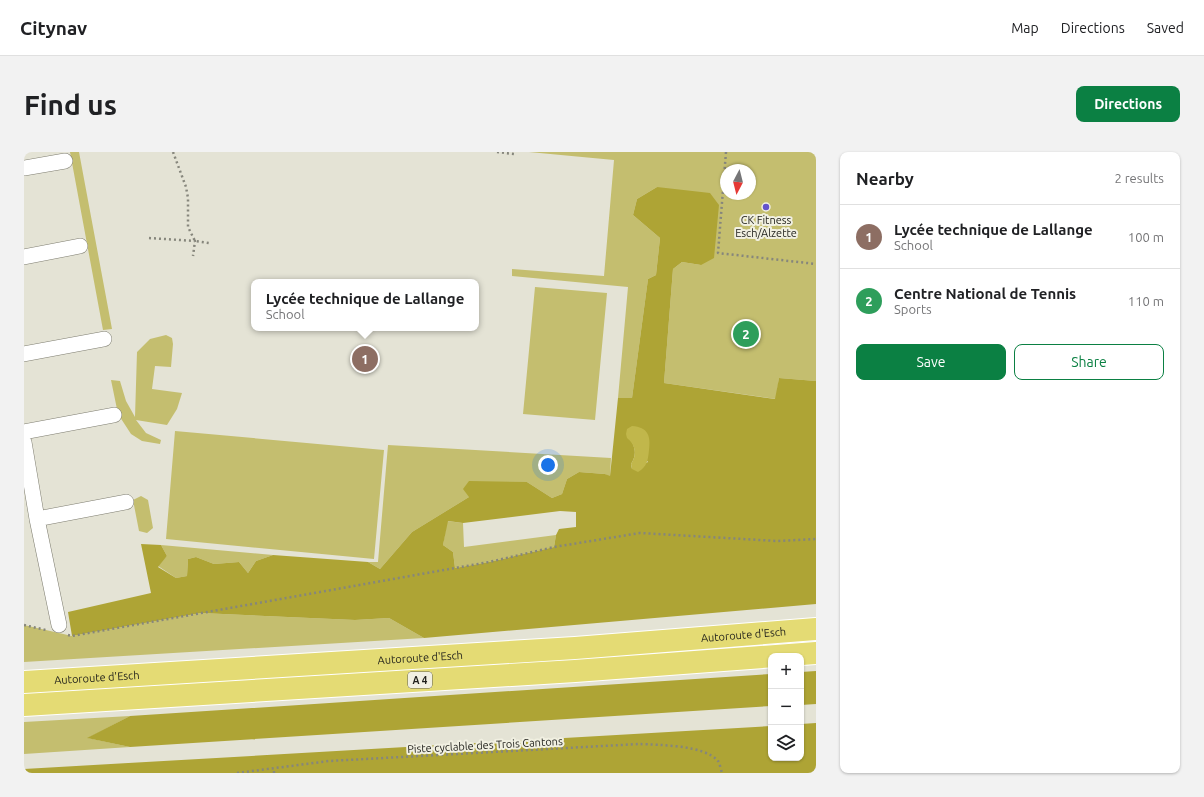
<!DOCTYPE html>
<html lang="en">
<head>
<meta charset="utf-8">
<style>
  body { margin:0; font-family:Ubuntu,sans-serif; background:#f2f2f2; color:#202124 }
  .controls { position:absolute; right:12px; bottom:12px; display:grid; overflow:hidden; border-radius:8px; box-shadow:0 1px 3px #0004 }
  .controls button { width:36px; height:36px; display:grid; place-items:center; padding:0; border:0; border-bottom:1px solid #e0e0e0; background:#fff; color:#202124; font:20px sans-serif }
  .compass { position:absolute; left:696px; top:12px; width:36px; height:36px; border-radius:50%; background:#fff; box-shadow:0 1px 3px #0004; rotate:187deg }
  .you { position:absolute; left:524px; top:313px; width:14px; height:14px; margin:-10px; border:3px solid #fff; border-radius:50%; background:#1a73e8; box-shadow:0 0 0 6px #1a73e833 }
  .badge { display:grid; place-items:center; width:26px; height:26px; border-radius:50%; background:#0b8043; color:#fff; font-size:13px; font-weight:700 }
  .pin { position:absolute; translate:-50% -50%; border:2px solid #fff; box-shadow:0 1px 4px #0006 }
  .popup { position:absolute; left:227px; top:127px; width:228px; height:52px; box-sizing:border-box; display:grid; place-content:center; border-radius:8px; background:#fff; filter:drop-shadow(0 1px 3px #0005); font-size:13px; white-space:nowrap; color:#757577 }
  .popup b { font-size:15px; color:#202124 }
  .popup::after { content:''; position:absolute; left:50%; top:100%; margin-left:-8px; border:8px solid transparent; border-top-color:#fff }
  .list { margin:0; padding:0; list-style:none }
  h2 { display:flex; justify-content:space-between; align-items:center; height:52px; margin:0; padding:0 16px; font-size:17px }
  h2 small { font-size:13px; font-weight:400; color:#757577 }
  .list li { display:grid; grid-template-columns:26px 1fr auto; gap:12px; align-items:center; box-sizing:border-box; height:64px; padding:0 16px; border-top:1px solid #e0e0e0 }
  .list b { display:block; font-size:15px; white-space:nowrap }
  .list p { margin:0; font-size:13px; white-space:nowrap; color:#757577 }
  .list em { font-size:13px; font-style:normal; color:#757577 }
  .actions { display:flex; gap:8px; padding:12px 16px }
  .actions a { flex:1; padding:9px 0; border:1px solid #0b8043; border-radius:8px; text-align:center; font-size:14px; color:#0b8043 }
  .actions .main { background:#0b8043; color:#fff }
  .icon { flex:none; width:22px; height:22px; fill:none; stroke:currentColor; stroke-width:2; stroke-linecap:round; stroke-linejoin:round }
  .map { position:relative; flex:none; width:792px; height:621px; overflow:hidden; border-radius:8px }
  header { display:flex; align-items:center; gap:24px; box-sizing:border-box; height:56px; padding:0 20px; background:#fff; border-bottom:1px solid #e0e0e0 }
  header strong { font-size:19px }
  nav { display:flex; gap:22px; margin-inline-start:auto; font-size:14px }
  .intro { display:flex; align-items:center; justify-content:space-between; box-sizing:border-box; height:96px; padding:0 24px }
  h1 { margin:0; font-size:28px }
  .button { padding:10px 18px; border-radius:8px; background:#0b8043; color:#fff; font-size:14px; font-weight:700 }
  main { display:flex; gap:24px; padding:0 24px }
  aside { flex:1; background:#fff; border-radius:8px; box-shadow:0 1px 3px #0004 }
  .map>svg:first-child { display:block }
  .green { fill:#c4be6f; fill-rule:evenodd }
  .forest { fill:#aea435; fill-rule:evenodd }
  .water { fill:#c1b74b }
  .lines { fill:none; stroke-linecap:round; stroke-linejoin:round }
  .minor-casing { stroke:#7e7d70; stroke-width:16 }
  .highway-casing { stroke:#fff; stroke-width:24 }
  .path { stroke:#86867c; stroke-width:2.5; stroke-dasharray:2 3; stroke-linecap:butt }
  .minor { stroke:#fff; stroke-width:15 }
  .highway { stroke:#e4db74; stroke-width:22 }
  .poi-dot { fill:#6353cc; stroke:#f1f0e2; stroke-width:1.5 }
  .labels { text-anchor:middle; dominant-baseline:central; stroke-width:4; stroke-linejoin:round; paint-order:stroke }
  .shield { fill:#f1f0e2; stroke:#5e5e56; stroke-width:1 }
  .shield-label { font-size:10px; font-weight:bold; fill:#1f1f1a }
  .poi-label { font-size:11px; fill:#1f1f1a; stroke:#f1f0e2 }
  .street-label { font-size:11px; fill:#1f1f1a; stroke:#f1f0e2 }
</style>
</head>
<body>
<header>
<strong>Citynav</strong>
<nav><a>Map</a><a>Directions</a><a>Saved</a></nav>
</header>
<div class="intro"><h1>Find us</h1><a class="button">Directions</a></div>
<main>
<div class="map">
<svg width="792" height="621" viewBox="0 0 792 621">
  <rect width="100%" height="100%" fill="#e4e3d5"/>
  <path class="green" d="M 46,0 L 55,0 L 88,177 L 79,178 Z
    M 505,0 L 792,0 L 792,229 L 755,226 L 752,247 L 640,231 L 649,117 L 658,110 L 677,113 L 633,35 L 613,47 L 609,63 L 636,86 L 632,123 L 624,127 L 608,246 L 594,246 L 604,135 L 488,124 L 488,117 L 580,124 L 590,8 ZM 702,18 L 726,18 L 726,42 L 702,42 Z
    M 511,135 L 583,141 L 571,268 L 499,262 Z
    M 142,183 L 148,186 L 149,192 L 147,215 L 131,214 L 128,237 L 158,241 L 153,257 L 143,273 L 112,268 L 122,281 L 137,288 L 136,292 L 118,289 L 107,282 L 94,262 L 87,228 L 96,229 L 102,249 L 111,265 L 113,200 L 126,187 Z
    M 151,279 L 360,298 L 350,407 L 142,387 Z
    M 364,293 L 587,306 L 586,325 L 581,322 L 555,320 L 543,327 L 538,342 L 528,346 L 503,330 L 445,345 L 388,380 L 356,417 L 344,410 L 354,410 Z
    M 117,344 L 124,348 L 129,376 L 123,381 L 115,379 L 109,348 Z
    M 423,369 L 439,371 L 440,395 L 532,383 L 530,395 L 465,410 L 431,416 L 429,400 L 419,393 Z
    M 137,393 L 249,403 L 232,409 L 224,421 L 215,410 L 190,412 L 172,405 L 164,407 L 163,424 L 152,426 L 134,414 L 143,404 Z
    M 177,461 L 331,468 L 365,466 L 400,486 L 0,510 L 0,473 L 48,484 Z
    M 106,564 L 64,586 L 106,595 L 0,602 L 0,570 Z"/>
  <path class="forest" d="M 633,35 L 686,41 L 695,53 L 690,106 L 677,113 L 658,110 L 649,117 L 640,231 L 751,247 L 755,226 L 792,229 L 792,452 L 400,486 L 365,466 L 331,468 L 177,461 L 48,484 L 44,460 L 127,441 L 117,392 L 137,393 L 143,404 L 134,415 L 152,426 L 163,424 L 164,407 L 172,405 L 190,412 L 215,410 L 224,421 L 232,409 L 249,403 L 344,410 L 356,417 L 388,380 L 445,345 L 439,337 L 445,329 L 503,330 L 528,346 L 538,342 L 543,327 L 555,320 L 581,322 L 586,324 L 594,246 L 608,246 L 624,127 L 632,123 L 636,86 L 609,63 L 613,47 ZM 608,290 L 624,310 L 608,317 L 607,312 C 612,304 612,298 608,290 ZM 536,359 L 552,360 L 552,375 L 535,377 L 532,383 L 530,395 L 465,410 L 431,416 L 429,400 L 419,393 L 424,369 L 439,371 Z
    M 792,519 L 792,552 L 777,553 L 777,520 Z
    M 747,522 L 747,554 L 106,595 L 63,586 L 106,564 Z
    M 792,571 L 792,621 L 0,621 L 0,617 L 747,574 L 747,606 L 777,606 L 777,572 Z"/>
  <path class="water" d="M 608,274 C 624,275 627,284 625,298 C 624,308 623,315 614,320 L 608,317 L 607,312 C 613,303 612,293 603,286 L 602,282 L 603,277 Z"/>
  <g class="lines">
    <defs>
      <path id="minor" d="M 0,16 L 41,9
        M 0,105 L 56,94
        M 0,202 L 80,187
        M 0,280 L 90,263
        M 0,290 L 13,367 L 35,473
        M 13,367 L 102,350"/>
      <g id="highway">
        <path id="s1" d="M 0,530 L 551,496 L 792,477"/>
        <path d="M 0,553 L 551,519 L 792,501"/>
      </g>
    </defs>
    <use href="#minor" class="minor-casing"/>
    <use href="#highway" class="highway-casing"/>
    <path class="path" d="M 149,0 L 162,35 L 164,46 L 164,75 L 171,89 L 185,91
      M 473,0 L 490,2
      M 702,0 L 694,101 L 792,112
      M 125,86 L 171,89 L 169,104
      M 0,473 L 22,478
      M 44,483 L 48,484 L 465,410 L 530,395 L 616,381 L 753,389 L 792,387
      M 213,621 L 305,609 L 615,592 C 635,593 681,593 694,609 C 696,612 697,618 698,621
      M 250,621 L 250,616"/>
    <use href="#minor" class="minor"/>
    <use href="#highway" class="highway"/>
  </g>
  <circle class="poi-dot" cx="742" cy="55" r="4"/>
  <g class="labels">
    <rect class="shield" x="384" y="520" width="24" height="16" rx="3"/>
    <g class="shield-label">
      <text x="396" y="528">A 4</text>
    </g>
    <g class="poi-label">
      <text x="742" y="68">CK Fitness<tspan x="742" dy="13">Esch/Alzette</tspan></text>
    </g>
    <g class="street-label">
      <text stroke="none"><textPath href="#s1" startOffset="721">Autoroute d'Esch</textPath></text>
      <text stroke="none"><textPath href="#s1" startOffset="397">Autoroute d'Esch</textPath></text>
      <text stroke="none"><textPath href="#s1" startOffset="73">Autoroute d'Esch</textPath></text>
      <text transform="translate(461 593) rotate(-3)">Piste cyclable des Trois Cantons</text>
    </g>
  </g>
</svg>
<div class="controls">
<button>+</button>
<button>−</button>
<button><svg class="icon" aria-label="layers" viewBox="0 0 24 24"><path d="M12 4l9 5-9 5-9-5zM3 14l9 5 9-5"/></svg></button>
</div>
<svg class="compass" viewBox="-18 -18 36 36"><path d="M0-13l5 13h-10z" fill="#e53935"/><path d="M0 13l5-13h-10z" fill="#757577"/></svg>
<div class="you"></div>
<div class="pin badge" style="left:341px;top:207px;background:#8d6e63">1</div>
<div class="popup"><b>Lycée technique de Lallange</b>School</div>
<div class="pin badge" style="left:722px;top:182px;background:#2e9e5b">2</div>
</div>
<aside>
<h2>Nearby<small>2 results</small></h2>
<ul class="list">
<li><span class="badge" style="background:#8d6e63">1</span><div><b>Lycée technique de Lallange</b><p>School</p></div><em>100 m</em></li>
<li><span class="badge" style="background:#2e9e5b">2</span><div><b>Centre National de Tennis</b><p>Sports</p></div><em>110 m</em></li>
</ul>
<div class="actions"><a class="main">Save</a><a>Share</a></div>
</aside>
</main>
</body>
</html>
